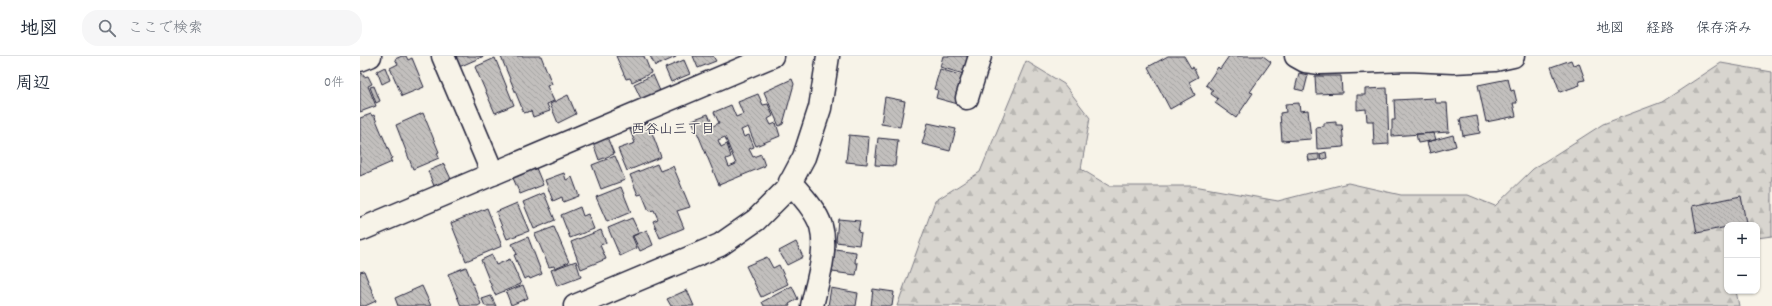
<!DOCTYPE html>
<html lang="ja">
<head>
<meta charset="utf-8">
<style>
  body { margin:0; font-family:Dekko,"Klee One",sans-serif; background:#f6f6f7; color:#1f2937 }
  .controls { position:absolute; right:12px; bottom:12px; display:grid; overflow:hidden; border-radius:8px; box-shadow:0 1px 3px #0004 }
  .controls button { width:36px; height:36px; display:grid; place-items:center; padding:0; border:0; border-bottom:1px solid #e0e1e3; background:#fff; color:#1f2937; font:20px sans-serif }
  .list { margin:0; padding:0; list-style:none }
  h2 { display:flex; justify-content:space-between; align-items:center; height:52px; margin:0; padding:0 16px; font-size:17px }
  h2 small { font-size:13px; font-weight:400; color:#747a83 }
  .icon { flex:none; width:22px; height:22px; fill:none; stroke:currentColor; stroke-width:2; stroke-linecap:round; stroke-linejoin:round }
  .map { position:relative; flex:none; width:1412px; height:250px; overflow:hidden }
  header { display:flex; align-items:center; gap:24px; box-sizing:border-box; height:56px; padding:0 20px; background:#fff; border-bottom:1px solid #e0e1e3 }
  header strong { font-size:19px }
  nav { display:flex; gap:22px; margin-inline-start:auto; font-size:14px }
  .search { width:280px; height:36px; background:#f6f6f7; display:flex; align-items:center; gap:10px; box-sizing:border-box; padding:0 14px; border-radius:16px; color:#747a83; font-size:15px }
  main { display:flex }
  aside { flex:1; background:#fff }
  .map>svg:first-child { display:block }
  .forest { fill:url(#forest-firs); stroke:#7d7c85 }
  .building { fill:url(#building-back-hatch); stroke:#22223b; fill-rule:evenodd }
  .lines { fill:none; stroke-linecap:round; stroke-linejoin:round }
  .minor-casing { stroke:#22223b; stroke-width:25 }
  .minor { stroke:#f7f3e8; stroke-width:22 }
  .labels { text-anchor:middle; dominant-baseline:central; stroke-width:3; stroke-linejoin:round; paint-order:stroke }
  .neighbourhood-label { font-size:14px; fill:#22223b; stroke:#f7f3e8 }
</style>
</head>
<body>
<header>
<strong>地図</strong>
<div class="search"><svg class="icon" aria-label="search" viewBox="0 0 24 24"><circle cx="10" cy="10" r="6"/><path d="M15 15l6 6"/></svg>ここで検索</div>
<nav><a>地図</a><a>経路</a><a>保存済み</a></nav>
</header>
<main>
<aside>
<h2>周辺<small>0件</small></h2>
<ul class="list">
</ul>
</aside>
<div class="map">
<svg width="1412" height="250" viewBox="0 0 1412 250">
  <defs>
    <pattern id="forest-firs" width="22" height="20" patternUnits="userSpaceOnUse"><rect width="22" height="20" fill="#d8d5cf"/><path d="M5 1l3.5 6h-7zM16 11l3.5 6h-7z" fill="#b9b7b3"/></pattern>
    <pattern id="building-back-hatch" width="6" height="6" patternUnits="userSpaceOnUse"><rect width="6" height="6" fill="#c2bfbd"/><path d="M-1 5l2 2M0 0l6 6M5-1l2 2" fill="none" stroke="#a6a4a3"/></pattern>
  </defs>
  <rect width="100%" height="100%" fill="#f7f3e8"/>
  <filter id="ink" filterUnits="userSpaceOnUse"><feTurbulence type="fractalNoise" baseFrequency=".025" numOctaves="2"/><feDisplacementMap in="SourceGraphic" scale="8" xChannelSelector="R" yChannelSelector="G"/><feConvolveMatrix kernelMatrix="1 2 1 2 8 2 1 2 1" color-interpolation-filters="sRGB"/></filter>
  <g filter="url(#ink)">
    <path class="forest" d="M 666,5 L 704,28 L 730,62 L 721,113 L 749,130 L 834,130 L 918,145 L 988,127 L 1041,139 L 1108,139 L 1135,150 L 1173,113 L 1243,68 L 1302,46 L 1361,7 L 1412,16 L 1412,180 L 1397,182 L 1397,169 L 1367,169 L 1367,235 L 1376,235 L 1379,250 L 537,250 L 575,145 L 620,116 Z"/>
    <path class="building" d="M 42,0 L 46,0 L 48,4 L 52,2 L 64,31 L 42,40 L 30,12 L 38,8 L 35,3 Z
      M 95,0 L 124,0 L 99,11 Z
      M 143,0 L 181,0 L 192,28 L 187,30 L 194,45 L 187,48 L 190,55 L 173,61 L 171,55 L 164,57 L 141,1 Z
      M 256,0 L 284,0 L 291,17 L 272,26 L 270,22 L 266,23 Z
      M 290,0 L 316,0 L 316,1 L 295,10 Z
      M 333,0 L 353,0 L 356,5 L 338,12 Z
      M 583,0 L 612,0 L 607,19 L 580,11 Z
      M 808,0 L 824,0 L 831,12 L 833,11 L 838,21 L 829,26 L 835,39 L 810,53 L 788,11 Z
      M 869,0 L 903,0 L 911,6 L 890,36 L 893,37 L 876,62 L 855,47 L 858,43 L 851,38 L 853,34 L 846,29 L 858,11 L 860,13 Z
      M 135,2 L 154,49 L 135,57 L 115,11 Z
      M 324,4 L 330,18 L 311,26 L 305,12 Z
      M 1211,4 L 1213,9 L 1219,7 L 1225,24 L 1219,25 L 1220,29 L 1200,36 L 1191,11 Z
      M 25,11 L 30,24 L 22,28 L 17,15 Z
      M 580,13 L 606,21 L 598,48 L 576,42 L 578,34 L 574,33 Z
      M 2,17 L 4,21 L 8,20 L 12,28 L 8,30 L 16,50 L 0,56 L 0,18 Z
      M 939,17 L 948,19 L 944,35 L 935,33 Z
      M 293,19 L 300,35 L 281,43 L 274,28 Z
      M 955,20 L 981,20 L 982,37 L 956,38 Z
      M 432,23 L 434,28 L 423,68 L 419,70 L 404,36 Z
      M 1148,23 L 1151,35 L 1154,34 L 1157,47 L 1153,47 L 1156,60 L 1126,66 L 1118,29 Z
      M 14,30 L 20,45 L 16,47 L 10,31 Z
      M 1027,32 L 1029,88 L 1014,89 L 1013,65 L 1007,65 L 1006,53 L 997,54 L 997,39 L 1005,39 L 1005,33 Z
      M 398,38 L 403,49 L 408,48 L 413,60 L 408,63 L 411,69 L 416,67 L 420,80 L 396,90 L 388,71 L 381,74 L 384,81 L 389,79 L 394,91 L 389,93 L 393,101 L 401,98 L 405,110 L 359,129 L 332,64 L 348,58 L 353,70 L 359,67 L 354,56 L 371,49 L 376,61 L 383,58 L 378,46 ZM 365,81 L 376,108 L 369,111 L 366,103 L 371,101 L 367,88 L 361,91 L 358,84 Z
      M 208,39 L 216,58 L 198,67 L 190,48 Z
      M 525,41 L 545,45 L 540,71 L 521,68 Z
      M 1075,42 L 1076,47 L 1087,47 L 1089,76 L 1032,80 L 1032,64 L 1035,64 L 1034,44 Z
      M 939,47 L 940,55 L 948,54 L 951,83 L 922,85 L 920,57 L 926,56 L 925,48 Z
      M 63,57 L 79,96 L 77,97 L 79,102 L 53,113 L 36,69 Z
      M 11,58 L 12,60 L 14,59 L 32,102 L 30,103 L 32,106 L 0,120 L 0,62 Z
      M 1117,60 L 1120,77 L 1103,80 L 1100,63 Z
      M 288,66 L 301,101 L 267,115 L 258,93 L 275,87 L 270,74 Z
      M 976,66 L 976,69 L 982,69 L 984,91 L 957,93 L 956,71 L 964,70 L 964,67 Z
      M 568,67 L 596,73 L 590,95 L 562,88 Z
      M 1074,77 L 1076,84 L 1058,87 L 1056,78 Z
      M 489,79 L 509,81 L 507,108 L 486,106 Z
      M 1093,79 L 1096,90 L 1070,97 L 1067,86 Z
      M 247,81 L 254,98 L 239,104 L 233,87 Z
      M 518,82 L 538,84 L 535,110 L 515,109 Z
      M 966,96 L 967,102 L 961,104 L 960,98 Z
      M 959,98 L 959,104 L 949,105 L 948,99 Z
      M 255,100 L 265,124 L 241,133 L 232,109 Z
      M 84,108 L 91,123 L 74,130 L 68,115 Z
      M 297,108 L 300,115 L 313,110 L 330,151 L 317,155 L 324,172 L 300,182 L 293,165 L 298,163 L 294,154 L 289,155 L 282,138 L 278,139 L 270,119 Z
      M 176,112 L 183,129 L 160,138 L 153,122 Z
      M 204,117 L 206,124 L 212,121 L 219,140 L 203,146 L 202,141 L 193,145 L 185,124 Z
      M 261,131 L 271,156 L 247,166 L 236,141 Z
      M 184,137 L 195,164 L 174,173 L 163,146 Z
      M 1381,140 L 1386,167 L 1367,169 L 1367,171 L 1337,177 L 1332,150 Z
      M 157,147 L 169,175 L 147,183 L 136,156 Z
      M 220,151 L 223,160 L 228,158 L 234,173 L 210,182 L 201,159 Z
      M 127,152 L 142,190 L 106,205 L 91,167 Z
      M 272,162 L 279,177 L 272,180 L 277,192 L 260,200 L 248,172 Z
      M 478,163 L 500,165 L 498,176 L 501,177 L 499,189 L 476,186 Z
      M 194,171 L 209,206 L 195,212 L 194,210 L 189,211 L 175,178 Z
      M 241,174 L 246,187 L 240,189 L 246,203 L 221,213 L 211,186 Z
      M 287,174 L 293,189 L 280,195 L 273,180 Z
      M 168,181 L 182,218 L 170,223 L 169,221 L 164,223 L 154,199 L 157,198 L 152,188 Z
      M 436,186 L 443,201 L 427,209 L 419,195 Z
      M 475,193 L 496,196 L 495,207 L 498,207 L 496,219 L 472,216 Z
      M 132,199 L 136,209 L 150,203 L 161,228 L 135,239 L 121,204 Z
      M 407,201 L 413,212 L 419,209 L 428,228 L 401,241 L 386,210 Z
      M 216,205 L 221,221 L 197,230 L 191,214 Z
      M 106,211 L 121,248 L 118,250 L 101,250 L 88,218 Z
      M 4,215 L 16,245 L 5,250 L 0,250 L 0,216 Z
      M 163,229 L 168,242 L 151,249 L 146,236 Z
      M 62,230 L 71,250 L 38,250 L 35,242 Z
      M 432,230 L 438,243 L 429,248 L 430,250 L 404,250 L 402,246 Z
      M 471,232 L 498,237 L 496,250 L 468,250 Z
      M 513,233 L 534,236 L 532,250 L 511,250 Z
      M 327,234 L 334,250 L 311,250 L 307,243 Z
      M 131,240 L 136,250 L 125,250 L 122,243 Z"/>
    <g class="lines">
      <defs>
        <path id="minor" d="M 83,0 L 133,118
          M 936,0 L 945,5 L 960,7 L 1049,4 L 1093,6 L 1135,4 L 1153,0
          M 0,4 L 10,0
          M 607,42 L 620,0
          M 430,126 C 441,139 456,154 461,170 C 468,195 457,226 452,250
          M 0,174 L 412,0
          M 215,250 L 360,189 L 396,164 L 427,133 L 444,101 L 460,52 L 468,0"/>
      </defs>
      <use href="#minor" class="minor-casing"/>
      <use href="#minor" class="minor"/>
    </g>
  </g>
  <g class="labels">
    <g class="neighbourhood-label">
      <text x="313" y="74">西谷山三丁目</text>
    </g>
  </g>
</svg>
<div class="controls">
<button>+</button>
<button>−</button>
</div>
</div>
</main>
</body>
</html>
